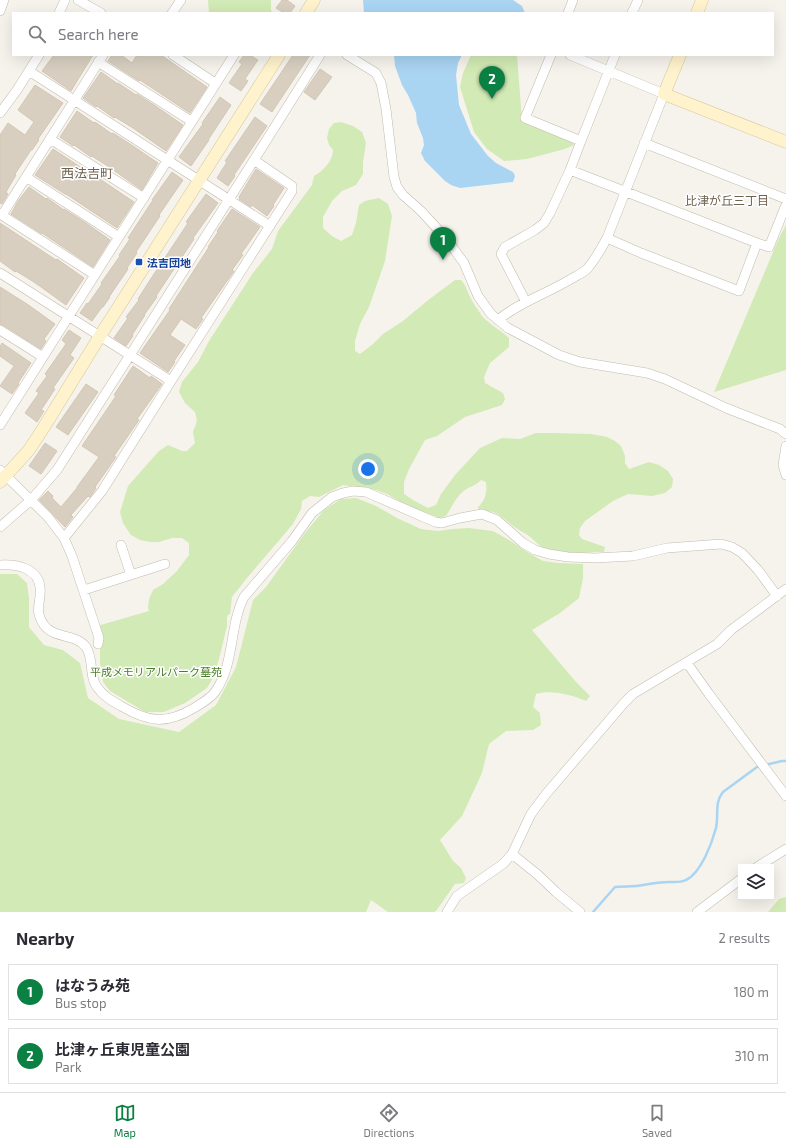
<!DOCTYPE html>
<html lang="en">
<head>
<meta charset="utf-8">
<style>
  body { margin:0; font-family:"Exo 2","Noto Sans JP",sans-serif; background:#f2f2f3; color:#2b2b33 }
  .controls { position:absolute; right:12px; bottom:12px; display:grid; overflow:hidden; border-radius:0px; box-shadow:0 4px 16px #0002 }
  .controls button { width:36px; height:36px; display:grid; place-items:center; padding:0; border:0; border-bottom:1px solid #e1e1e2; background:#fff; color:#2b2b33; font:20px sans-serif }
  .you { position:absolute; left:368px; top:469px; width:14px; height:14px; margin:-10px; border:3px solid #fff; border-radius:50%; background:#1a73e8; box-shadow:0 0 0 6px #1a73e833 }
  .badge { display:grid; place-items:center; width:26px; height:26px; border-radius:50%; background:#0b8043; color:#fff; font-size:13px; font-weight:700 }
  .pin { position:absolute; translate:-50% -33px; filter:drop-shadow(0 1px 2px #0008) }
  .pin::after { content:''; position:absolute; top:21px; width:14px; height:12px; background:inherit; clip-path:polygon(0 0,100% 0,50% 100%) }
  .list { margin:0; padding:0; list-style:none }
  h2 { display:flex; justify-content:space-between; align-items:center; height:52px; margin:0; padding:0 16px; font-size:17px }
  h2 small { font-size:13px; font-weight:400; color:#7c7c81 }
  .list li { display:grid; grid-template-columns:26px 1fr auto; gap:12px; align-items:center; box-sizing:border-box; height:56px; margin:0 8px 8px; padding:0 8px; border:1px solid #e1e1e2; border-radius:0px }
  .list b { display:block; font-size:15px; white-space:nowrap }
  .list p { margin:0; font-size:13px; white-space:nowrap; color:#7c7c81 }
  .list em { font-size:13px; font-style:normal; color:#7c7c81 }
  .icon { flex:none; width:22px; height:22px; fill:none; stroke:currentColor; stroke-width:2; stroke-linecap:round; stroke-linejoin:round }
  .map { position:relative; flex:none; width:786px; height:912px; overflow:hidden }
  .search { position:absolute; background:#fff; box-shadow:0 4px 16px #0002; left:12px; right:12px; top:12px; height:44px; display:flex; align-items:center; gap:10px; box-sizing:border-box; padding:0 14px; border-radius:0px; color:#7c7c81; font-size:15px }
  .sheet { height:180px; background:#fff }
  nav { display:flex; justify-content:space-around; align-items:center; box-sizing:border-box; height:56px; border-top:1px solid #e1e1e2; background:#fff; font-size:11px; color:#7c7c81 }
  nav a { display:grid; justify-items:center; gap:2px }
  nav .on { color:#0b8043 }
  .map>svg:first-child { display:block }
  .green { fill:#d2eab5 }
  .water { fill:#a9d4f2 }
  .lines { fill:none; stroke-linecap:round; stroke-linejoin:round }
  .stream { stroke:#a9d4f2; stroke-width:2.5 }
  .building { fill:#d8cfc1; stroke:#d3c7b4 }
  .street-casing { stroke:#c2bbae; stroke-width:10 }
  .secondary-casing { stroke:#d6c79b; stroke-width:13 }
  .street { stroke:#fff; stroke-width:9 }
  .secondary { stroke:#fff3cd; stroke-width:12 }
  .transit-dot { fill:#1a4fb4; stroke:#fff; stroke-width:1.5 }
  .labels { text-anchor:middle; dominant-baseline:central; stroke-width:3; stroke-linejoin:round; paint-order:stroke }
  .transit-label { font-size:11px; font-weight:bold; fill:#164399; stroke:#fff; text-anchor:start }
  .park-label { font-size:11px; fill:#4a7f2a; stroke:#fff }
  .neighbourhood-label { font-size:12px; fill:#6e6250; stroke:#fff }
  .quarter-label { font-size:13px; fill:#6e6250; stroke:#fff }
</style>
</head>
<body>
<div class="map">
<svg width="786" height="912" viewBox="0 0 786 912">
  <rect width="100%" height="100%" fill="#f6f3ec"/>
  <path class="green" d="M 208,0 L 271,0 L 271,11 L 274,13 L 209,13 Z
    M 471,55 L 517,55 L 522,121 L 572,142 L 574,145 L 565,149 L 527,159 L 504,161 L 487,149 L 474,132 L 460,87 L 463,73 Z
    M 341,122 L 353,126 L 362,132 L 366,143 L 363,162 L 363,174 L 356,185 L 342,191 L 332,201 L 323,217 L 323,228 L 332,236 L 341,241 L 352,235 L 356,223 L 359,205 L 365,201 L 379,198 L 388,204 L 392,216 L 385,261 L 369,307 L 360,324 L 355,341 L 355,351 L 360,354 L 373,344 L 383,334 L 403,321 L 427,301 L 455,280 L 461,280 C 466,285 467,291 470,297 C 473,303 478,310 482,316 C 490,325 501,330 509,338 L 509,347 L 490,363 L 484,377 L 485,383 L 503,393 L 505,399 L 502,405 L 465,417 L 437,436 L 425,440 L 409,469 L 404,482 L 404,494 L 413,500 L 428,508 L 436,505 L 441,494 L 455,475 L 480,448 L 502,438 L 520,439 L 536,433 L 551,433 L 591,434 L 607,437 L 615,441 L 621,446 L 625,456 L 625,463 L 629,469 L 649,462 L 659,465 L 668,471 L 673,479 L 672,487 L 665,493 L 652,496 L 628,494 L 613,501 L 585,521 L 580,528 L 579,535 L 582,539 L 605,547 L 604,552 C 585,552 566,555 546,549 C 539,546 535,541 529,536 C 525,533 520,531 516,528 C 501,518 499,509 479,511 L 478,507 C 486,500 487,491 486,482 L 481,480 C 475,486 471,486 465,490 C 456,496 452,507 446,516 L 440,518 L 418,510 L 402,503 L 387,494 L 376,490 L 343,485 L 319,497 L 310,496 L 302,501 L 301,509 L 293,524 L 247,578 L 232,597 L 230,614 L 227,616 L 227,626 L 219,659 L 213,678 L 207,688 L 185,703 L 164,712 L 145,712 L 110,691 L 103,682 L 100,663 L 100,648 L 97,626 L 149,611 L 148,608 L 149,599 L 153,590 L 163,584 L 177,571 L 189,555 L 189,543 L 182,538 L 172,538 L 159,542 L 150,542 L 140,540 L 131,535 L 123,523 L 120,512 L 128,486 L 159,451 L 168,445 L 182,451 L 187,451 L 195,443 L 193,432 L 197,421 L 195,412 L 185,403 L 179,392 L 182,382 L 198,362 L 209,341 L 253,273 L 272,249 L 278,231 L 312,185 L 314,176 C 323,171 333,161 333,150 L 329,145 L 327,138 L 329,129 L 334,123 Z
    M 786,225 L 786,370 L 714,392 L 779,238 Z
    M 356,498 L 376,506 L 397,518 L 421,529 L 438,531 L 452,529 L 469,528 L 493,531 L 509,540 L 527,552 L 543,561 L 558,563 L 583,564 L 583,578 L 579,598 L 560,613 L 532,630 L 576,682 L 590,696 L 586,701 C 573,695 550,689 536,694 L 533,707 L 540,713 L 541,725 L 533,730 L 506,731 L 489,744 L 482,773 L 462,816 L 440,840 L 453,861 L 461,868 L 466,878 L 464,883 L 455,884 L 436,911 L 434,912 L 388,912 L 371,900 L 366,912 L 0,912 L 0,574 L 17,574 L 27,583 L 29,599 L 29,627 L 44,645 L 63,650 L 80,663 L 88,698 L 119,719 L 179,732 L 216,705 L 236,667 L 253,600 L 266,587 L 305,533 L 324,510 L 341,499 Z
    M 786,897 L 786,912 L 768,912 L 779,899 Z"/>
  <path class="water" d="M 363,0 L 513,0 L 522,6 L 525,13 L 364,13 Z
    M 394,55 L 462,55 L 458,63 L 456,75 L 459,105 L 471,134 L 488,156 L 496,163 L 513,172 L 515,176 L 513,182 L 460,188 L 451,185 L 445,181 L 425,161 L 421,153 L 424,145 L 423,138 L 417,123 L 416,113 L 408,95 L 402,85 L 395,66 Z"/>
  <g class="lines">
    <path class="stream" d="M 765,765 L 782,761 L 786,761
      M 593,912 L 615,887 C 625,886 634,887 643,885 C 651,884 659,882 668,882 C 674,882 680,883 686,880 C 701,873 712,843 716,828 C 719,815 714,803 723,792 L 757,767 L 760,766"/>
  </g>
  <path class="building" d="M 282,0 L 287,0 L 295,6 L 290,13 L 284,13 L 276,8 Z
    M 54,55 L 93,55 L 71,91 L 42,71 Z
    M 112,55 L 121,55 L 132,63 L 137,55 L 161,55 L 207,87 L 190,113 L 140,80 L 139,81 L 108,61 Z
    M 244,55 L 250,55 L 258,60 L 245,79 L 248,81 L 241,91 L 229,83 L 242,64 L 239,62 Z
    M 293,55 L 310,55 L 272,112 L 260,104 Z
    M 320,69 L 332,77 L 315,100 L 304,92 Z
    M 101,72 L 118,84 L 118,83 L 136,95 L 137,94 L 154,105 L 183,125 L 166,151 L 133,128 L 115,117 L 114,118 L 97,106 L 96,107 L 83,98 Z
    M 35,85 L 63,103 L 38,139 L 39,140 L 32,150 L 31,150 L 15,174 L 16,175 L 6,192 L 8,194 L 2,204 L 0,203 L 0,135 L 8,123 L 25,135 L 34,122 L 18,110 Z
    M 220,97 L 231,105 L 208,140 L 209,140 L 191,166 L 179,157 L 203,124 L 202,123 Z
    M 77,111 L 94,123 L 95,122 L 112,134 L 113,133 L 130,144 L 158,163 L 142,190 L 109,167 L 92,156 L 91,157 L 74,145 L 73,146 L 60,137 Z
    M 255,117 L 267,126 L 234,175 L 235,176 L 228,186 L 217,178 L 227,162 L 225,161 Z
    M 53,149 L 88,172 L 88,171 L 134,202 L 117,228 L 66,194 L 65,194 L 35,175 Z
    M 256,169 L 284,188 L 273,205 L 274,206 L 267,216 L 252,205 L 251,207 L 239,199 L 240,198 L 239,197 Z
    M 172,172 L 183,180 L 159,215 L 160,216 L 136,252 L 137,253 L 127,268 L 128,269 L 109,297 L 110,297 L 103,307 L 102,307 L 92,321 L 80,313 L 87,303 L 88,304 L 102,284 L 101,283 L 120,256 L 119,255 L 130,239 L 128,238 L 153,200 L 152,200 Z
    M 29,187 L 46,199 L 47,198 L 64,210 L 64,209 L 86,223 L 110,240 L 93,267 L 42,233 L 42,234 L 11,214 L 18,201 Z
    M 206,194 L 218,203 L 193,238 L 194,239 L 156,296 L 157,297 L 144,315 L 145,315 L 132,335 L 133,336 L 126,346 L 114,338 L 128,318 L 126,317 L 139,300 L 138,299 L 150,280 L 188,223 L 186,222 Z
    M 232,209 L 260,227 L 241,254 L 243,255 L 232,270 L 234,271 L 201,318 L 203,319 L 196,329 L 181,319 L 170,335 L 185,345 L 174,361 L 175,362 L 168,372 L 140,353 L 170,310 L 169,309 L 209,247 L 208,247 L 218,232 L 217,231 Z
    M 0,223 L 56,260 L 57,259 L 84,278 L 66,305 L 34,282 L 16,271 L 15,272 L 0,261 Z
    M 0,287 L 27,304 L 55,324 L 44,339 L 46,341 L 41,349 L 3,325 L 0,324 Z
    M 69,330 L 81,338 L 70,355 L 74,358 L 53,388 L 55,389 L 41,410 L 44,411 L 37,422 L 25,413 L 39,393 L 36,391 L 47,376 L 45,374 L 66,344 L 62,340 Z
    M 2,343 L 31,363 L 18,383 L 19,384 L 12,394 L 0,386 L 14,366 L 0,356 L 0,347 Z
    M 133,366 L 150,378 L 151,376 L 162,384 L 137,419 L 139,420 L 114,456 L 116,457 L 95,487 L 96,488 L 90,497 L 88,496 L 71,515 L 73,517 L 65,527 L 39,500 L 48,491 L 53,496 L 52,498 L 61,507 L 77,488 L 77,487 L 99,457 L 82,446 L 116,396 L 114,395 Z
    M 86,384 L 98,392 L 68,435 L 56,427 Z
    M 45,443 L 57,451 L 41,474 L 29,466 Z"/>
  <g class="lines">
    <defs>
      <path id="street" d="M 78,0 L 101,13
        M 0,11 L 4,0
        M 59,13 L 65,0
        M 172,13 L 181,0
        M 568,13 L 573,0
        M 632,13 L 638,0
        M 173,55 L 215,83
        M 347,55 L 376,73 L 381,83 L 386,109 L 394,177 L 397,187 L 403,195 L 421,211 L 445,237 L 464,263 L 478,296 L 491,314 L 508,328 L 559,355 L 580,362 L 647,373 L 665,379 L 726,408 L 780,429 L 786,434
        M 98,62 L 191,121
        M 29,71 L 270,226
        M 0,113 L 17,90 L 39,55
        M 50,139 L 144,198
        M 581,141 L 615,55
        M 644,143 L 786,199
        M 570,170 L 757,243
        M 26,177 L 119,237
        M 0,214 L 95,275
        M 2,215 L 103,55
        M 607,238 L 641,253 L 739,291 L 757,243 L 769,247 L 786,205
        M 0,273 L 171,381 L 102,491 L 64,538
        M 526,302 L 501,254 L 505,247 L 535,230 L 544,223 L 550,213 L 570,170 L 581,141 L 525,118 L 551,55
        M 498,320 C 518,303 548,293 571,279 C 576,276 583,273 587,269 C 595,260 601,249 607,238 L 664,94 L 570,55
        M 0,330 L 43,357
        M 171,381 L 292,191 L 292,186 L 254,160 L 320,55
        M 0,425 L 234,55
        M 786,446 L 783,465 L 786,475
        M 0,470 L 48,517 L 64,538 L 72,556 L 99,638 L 98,644
        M 0,527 L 31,500 L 57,470 L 254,160
        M 121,545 L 131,575
        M 0,565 C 16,564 38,568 40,587 C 42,603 33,609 44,625 C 54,639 75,633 86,647 C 94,659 89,677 97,687 C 103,696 112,701 121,706 C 148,722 166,725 194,708 C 202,703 210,699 215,692 C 235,664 229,626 244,597 L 292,541 L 312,513 L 332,497 L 343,493 L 353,491 L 366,492 L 435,522 L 442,523 L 460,518 L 482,514 L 497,520 L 523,543 L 535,550 L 549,554 L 568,557 L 595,558 L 633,556 L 667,548 L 721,544 L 732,547 L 742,553 L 758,570 L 777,596
        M 84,590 L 165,564
        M 687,663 L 709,694 L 786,796
        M 512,854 L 537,874 L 556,892 L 580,912
        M 757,867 L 786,849
        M 447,912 L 457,896 L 503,864 L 512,854 L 531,814 L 546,794 L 624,703 L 633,694 L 717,644 L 731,630 L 786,589
        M 697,912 L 741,879"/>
      <path id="secondary" d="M 306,13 L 314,0
        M 697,13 L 702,0
        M 680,55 L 664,94 L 786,142
        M 0,482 L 29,450 L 44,427 L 100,336 L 279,55"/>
    </defs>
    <use href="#street" class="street-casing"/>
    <use href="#secondary" class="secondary-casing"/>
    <use href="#street" class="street"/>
    <use href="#secondary" class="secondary"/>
  </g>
  <rect class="transit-dot" x="135" y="258" width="8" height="8" rx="2"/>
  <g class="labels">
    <g class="transit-label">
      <text x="147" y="262">法吉団地</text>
    </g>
    <g class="park-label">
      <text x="156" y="671">平成メモリアルパーク墓苑</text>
    </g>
    <g class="neighbourhood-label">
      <text x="727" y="200">比津が丘三丁目</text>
    </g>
    <g class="quarter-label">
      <text x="87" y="173">西法吉町</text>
    </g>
  </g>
</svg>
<div class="controls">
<button><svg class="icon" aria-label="layers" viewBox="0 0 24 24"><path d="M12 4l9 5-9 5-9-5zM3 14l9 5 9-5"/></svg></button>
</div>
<div class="you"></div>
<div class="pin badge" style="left:443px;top:260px">1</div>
<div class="pin badge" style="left:492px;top:99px">2</div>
<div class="search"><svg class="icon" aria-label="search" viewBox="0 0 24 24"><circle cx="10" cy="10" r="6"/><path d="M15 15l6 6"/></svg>Search here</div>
</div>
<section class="sheet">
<h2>Nearby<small>2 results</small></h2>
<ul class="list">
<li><span class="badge">1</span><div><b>はなうみ苑</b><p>Bus stop</p></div><em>180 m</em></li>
<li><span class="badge">2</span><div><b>比津ヶ丘東児童公園</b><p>Park</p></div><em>310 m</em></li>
</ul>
</section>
<nav>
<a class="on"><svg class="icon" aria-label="map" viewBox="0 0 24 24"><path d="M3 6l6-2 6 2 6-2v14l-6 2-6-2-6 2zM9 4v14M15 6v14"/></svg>Map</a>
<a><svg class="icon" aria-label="directions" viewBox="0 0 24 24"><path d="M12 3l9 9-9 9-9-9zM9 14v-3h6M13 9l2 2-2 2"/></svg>Directions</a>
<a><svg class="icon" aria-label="saved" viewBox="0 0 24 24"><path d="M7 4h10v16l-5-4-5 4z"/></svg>Saved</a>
</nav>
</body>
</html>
